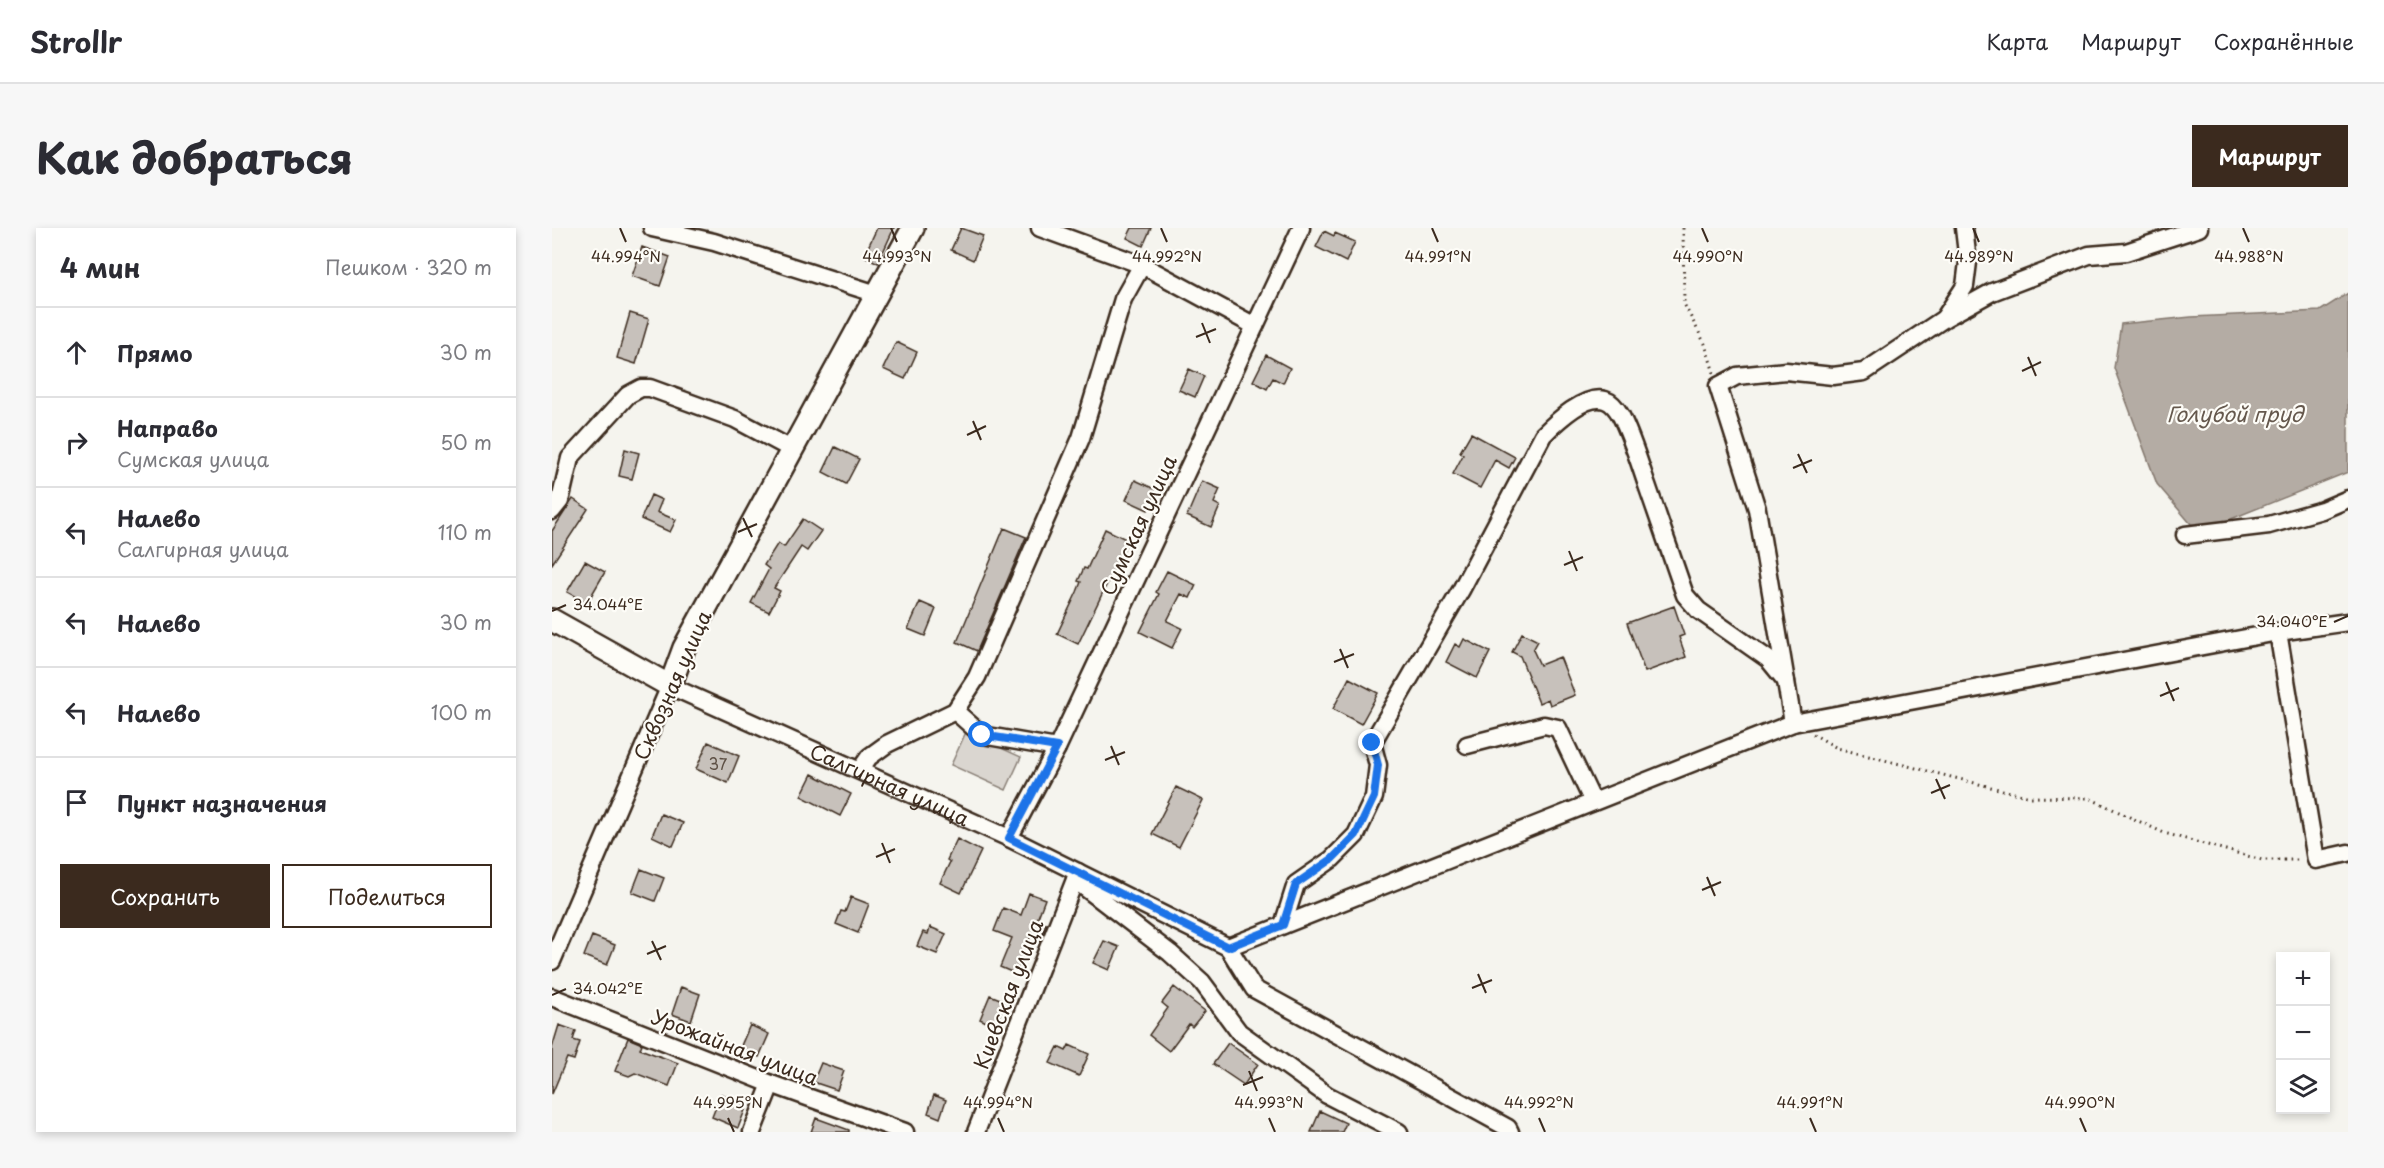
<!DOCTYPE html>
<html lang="ru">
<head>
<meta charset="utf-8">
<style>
  body { margin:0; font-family:"Playpen Sans",sans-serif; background:#f7f7f7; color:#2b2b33 }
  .controls { position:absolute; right:18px; bottom:18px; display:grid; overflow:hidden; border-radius:0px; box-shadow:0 3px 9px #0003 }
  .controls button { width:54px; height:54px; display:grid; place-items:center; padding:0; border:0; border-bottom:2px solid #e1e1e2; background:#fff; color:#2b2b33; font:30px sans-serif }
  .stop { position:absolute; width:18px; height:18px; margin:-14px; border:4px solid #1a73e8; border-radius:50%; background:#fff }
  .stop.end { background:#1a73e8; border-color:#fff; box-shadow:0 2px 6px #0008 }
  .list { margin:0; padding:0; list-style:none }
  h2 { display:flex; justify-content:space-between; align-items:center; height:78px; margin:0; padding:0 24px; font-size:26px }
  h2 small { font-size:20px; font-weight:400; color:#7c7c81 }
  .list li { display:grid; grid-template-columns:39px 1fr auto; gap:18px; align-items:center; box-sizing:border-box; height:90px; padding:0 24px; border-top:2px solid #e1e1e2 }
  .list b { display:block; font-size:22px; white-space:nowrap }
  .list p { margin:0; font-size:20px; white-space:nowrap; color:#7c7c81 }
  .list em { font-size:20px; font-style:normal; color:#7c7c81 }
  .actions { display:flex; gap:12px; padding:18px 24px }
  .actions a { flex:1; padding:14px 0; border:2px solid #3b2a1e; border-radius:0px; text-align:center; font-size:21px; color:#3b2a1e }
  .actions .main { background:#3b2a1e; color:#fff }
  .icon { flex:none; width:33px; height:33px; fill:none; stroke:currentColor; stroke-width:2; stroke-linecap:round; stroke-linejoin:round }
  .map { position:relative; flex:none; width:1796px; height:904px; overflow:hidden; border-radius:0px }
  header { display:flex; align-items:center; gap:36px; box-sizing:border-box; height:84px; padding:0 30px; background:#fff; border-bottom:2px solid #e1e1e2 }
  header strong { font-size:28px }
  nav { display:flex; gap:33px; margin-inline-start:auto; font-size:21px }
  .intro { display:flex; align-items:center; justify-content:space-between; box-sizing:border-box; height:144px; padding:0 36px }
  h1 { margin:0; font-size:42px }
  .button { padding:15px 27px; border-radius:0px; background:#3b2a1e; color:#fff; font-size:21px; font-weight:700 }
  main { display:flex; gap:36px; padding:0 36px }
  aside { flex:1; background:#fff; border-radius:0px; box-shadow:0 3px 9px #0003 }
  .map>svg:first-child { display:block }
  .green { fill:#dad6d0; stroke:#8a8077; stroke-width:1.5 }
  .water { fill:#b4aca4; stroke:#84786e; stroke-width:1.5 }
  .building { fill:#c7c1bb; stroke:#3b2a1e; stroke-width:1.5 }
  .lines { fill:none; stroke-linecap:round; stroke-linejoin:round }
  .minor-casing { stroke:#3b2a1e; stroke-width:21 }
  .major-casing { stroke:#3b2a1e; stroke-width:26 }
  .path { stroke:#3b2a1e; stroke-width:3; stroke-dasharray:1.5 4.5; stroke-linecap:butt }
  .minor { stroke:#fdfcf7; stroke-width:16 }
  .major { stroke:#fdfcf7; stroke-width:21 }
  .route { stroke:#1a73e8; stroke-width:8 }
  .ticks { fill:none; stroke:#3b2a1e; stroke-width:2 }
  .labels { text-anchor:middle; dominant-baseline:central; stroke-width:4.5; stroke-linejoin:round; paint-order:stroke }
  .number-label { font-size:16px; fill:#5e5045 }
  .street-label { font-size:20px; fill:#3b2a1e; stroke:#fdfcf7 }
  .water-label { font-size:21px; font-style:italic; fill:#65584d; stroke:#fdfcf7 }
  .ticks-label { font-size:15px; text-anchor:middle; fill:#3b2a1e; stroke:#fdfcf7; stroke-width:4.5; stroke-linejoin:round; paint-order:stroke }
</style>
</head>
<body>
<header>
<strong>Strollr</strong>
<nav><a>Карта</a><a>Маршрут</a><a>Сохранённые</a></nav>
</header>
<div class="intro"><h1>Как добраться</h1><a class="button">Маршрут</a></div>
<main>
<aside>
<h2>4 мин<small>Пешком · 320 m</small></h2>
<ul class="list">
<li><svg class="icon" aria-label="ahead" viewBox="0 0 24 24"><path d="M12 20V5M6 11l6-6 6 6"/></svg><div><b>Прямо</b></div><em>30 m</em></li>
<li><svg class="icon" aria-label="right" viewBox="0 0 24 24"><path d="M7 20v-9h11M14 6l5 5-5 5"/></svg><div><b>Направо</b><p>Сумская улица</p></div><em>50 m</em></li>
<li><svg class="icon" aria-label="left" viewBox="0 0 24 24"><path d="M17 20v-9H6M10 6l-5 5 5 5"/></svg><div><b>Налево</b><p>Салгирная улица</p></div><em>110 m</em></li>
<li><svg class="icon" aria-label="left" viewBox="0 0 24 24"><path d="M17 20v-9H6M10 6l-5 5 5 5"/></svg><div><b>Налево</b></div><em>30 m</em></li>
<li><svg class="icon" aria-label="left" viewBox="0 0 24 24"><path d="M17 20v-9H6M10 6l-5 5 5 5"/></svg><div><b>Налево</b></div><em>100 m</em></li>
<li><svg class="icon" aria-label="arrive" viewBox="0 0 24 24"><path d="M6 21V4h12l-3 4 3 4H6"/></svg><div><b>Пункт назначения</b></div></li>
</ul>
<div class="actions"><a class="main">Сохранить</a><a>Поделиться</a></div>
</aside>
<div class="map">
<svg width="1796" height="904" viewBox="0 0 1796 904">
  <rect width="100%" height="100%" fill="#f5f4ee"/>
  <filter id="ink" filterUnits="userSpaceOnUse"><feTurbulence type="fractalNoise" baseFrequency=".0167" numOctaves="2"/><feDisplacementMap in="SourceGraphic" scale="12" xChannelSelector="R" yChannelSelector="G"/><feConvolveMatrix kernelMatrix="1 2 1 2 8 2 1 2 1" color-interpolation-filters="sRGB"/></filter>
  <g filter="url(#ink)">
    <path class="green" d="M 414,504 L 469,529 L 454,562 L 399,537 Z"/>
    <path class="water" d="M 1796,65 L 1796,244 L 1659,299 L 1639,296 L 1605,256 L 1562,140 L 1569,96 L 1639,89 L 1768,83 Z"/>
    <path class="building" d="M 325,0 L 342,0 L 326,35 L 312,28 Z
      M 409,0 L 431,8 L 421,32 L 399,22 Z
      M 580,0 L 599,0 L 591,18 L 575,10 Z
      M 772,3 L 782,8 L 783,5 L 803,14 L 794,34 L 764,19 Z
      M 90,19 L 118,29 L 108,58 L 80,48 Z
      M 78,85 L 97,91 L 84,136 L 65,130 Z
      M 344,114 L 365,124 L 353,151 L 331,141 Z
      M 714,127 L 738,140 L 731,155 L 721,150 L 715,161 L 701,153 Z
      M 637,141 L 652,148 L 643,169 L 627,162 Z
      M 919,205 L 963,229 L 957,240 L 943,232 L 928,260 L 901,246 L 911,227 L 908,224 Z
      M 283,219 L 307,231 L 294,256 L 271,244 Z
      M 73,221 L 87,225 L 80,251 L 67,248 Z
      M 583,252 L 605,262 L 596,282 L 574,272 Z
      M 650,253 L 668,261 L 662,275 L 668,278 L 659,299 L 635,288 Z
      M 99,267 L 110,272 L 105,284 L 124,292 L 118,304 L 89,291 Z
      M 21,271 L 36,281 L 0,336 L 0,303 Z
      M 251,291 L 269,303 L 255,323 L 249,319 L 222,360 L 228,363 L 217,384 L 199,375 L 217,341 L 212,337 L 226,315 L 232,319 Z
      M 452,300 L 474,309 L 425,423 L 405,414 Z
      M 553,301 L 576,312 L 526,416 L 505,406 L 525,364 L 529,354 L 526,353 L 532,340 L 535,341 Z
      M 33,333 L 53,344 L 35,375 L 15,364 Z
      M 615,343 L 644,357 L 638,370 L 629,366 L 615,393 L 630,400 L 620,420 L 588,404 L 607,366 L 604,364 Z
      M 368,374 L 384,381 L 373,408 L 356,401 Z
      M 1122,378 L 1132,407 L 1127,409 L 1134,429 L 1093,444 L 1075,395 Z
      M 970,405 L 986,413 L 981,422 L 988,437 L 1008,429 L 1023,467 L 998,477 L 996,471 L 987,475 L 968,428 L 960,424 Z
      M 912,411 L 938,424 L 925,450 L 894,434 L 903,416 L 908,419 Z
      M 797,450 L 826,465 L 809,496 L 781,481 Z
      M 156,514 L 187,528 L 176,555 L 144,541 Z
      M 260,546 L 299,566 L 288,588 L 249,568 Z
      M 624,559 L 651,572 L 627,619 L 600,606 Z
      M 109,586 L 131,595 L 121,618 L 100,608 Z
      M 405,611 L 429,623 L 409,665 L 388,655 L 398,634 L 395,632 Z
      M 89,641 L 112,650 L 103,673 L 80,664 Z
      M 477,665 L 493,671 L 485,692 L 494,696 L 489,708 L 480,705 L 464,746 L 448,739 L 460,710 L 442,703 L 451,680 L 469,687 Z
      M 299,669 L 317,676 L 306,705 L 284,696 L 289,683 L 293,684 Z
      M 378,699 L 394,706 L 385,726 L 365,718 L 371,704 L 376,706 Z
      M 40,708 L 63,717 L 55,737 L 32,728 Z
      M 552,713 L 567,719 L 557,742 L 541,735 Z
      M 129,759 L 148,766 L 139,793 L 120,786 Z
      M 622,759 L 653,783 L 640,799 L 637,796 L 617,823 L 597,807 L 616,780 L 610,775 Z
      M 438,767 L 453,773 L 443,798 L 428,791 Z
      M 7,797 L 24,803 L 21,812 L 28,814 L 22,832 L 15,830 L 0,866 L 0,820 Z
      M 198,797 L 217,806 L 207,829 L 188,820 Z
      M 76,810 L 90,816 L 88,821 L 126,835 L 117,858 L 83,845 L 77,848 L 63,843 Z
      M 676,815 L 706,836 L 692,857 L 661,836 Z
      M 517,817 L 537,826 L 527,848 L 498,835 L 506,819 L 514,823 Z
      M 269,835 L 292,843 L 285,862 L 261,854 Z
      M 169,866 L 195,877 L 186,900 L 160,889 Z
      M 382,867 L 394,872 L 388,890 L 376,885 Z
      M 768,883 L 794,895 L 790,904 L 759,904 Z
      M 264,890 L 297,902 L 297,904 L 259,904 Z"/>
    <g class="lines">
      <defs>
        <g id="minor">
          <path d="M 100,0 L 162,14 L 325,66"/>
          <path d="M 488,0 L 590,37 L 703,98"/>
          <path d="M 1393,89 L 1413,58 L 1416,34 L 1412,0"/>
          <path d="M 0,283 L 8,273 L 18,230 L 76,167 L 89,160 L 98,160 L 183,191 L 241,222"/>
          <path d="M 1633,307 L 1717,297 L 1770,282 L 1796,271"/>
          <path d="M 1726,404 L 1764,632 L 1796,625"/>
          <path d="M 403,483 L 430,507 L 505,520"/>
          <path d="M 1241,495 L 1205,281 L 1166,158 L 1185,148 L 1234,143 L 1281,148 L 1312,144 L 1393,90 L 1440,64 L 1537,27 L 1574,24 L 1647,0"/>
          <path d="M 915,517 L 992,497 L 1006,500 L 1041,574"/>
          <path d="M 308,542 L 317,529 L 335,516 L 403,483 L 425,449 L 529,210 L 571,71 L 590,37"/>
          <path d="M 457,610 L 505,520 L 749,0"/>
          <path d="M 523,652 L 618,725 L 650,754 L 687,804 L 775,867 L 847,904"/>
          <path d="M 731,697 L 744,656 L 780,631 L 804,607 L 822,569 L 826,537 L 820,515 L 909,362 L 991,207 C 1004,194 1033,166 1053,172 C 1060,174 1065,181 1069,188 C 1080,210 1087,234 1095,257 C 1108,294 1120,330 1133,367 L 1146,382 L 1216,431 L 1234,453"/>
          <path d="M 676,719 L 1241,495 L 1726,404 L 1796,394"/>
          <path d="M 676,719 L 702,761 L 956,900 L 958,904"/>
          <path id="s1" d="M 0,733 L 118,458 L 457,610 L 676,719"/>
          <path d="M 0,769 L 219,856 L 353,904"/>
          <path d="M 200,904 L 219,856"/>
          <path d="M 424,904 L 526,644"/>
        </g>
        <path id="major" d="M 0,392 L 118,458 L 132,420 L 361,0"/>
      </defs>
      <use href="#minor" class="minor-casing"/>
      <use href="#major" class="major-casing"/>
      <path class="path" d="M 1131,0 L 1132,76 L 1153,116 L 1162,145
        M 1261,506 L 1285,520 L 1478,569 L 1537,570 L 1612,605 L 1710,632 L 1749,632"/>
      <use href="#minor" class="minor"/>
      <use href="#major" class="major"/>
    </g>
  </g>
  <g class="lines" filter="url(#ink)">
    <path class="route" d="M 430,507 L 505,519 L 457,610 L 676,719 L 731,697 L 744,656 L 780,631 L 804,607 L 822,569 L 826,537 L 820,515"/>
  </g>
  <path class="ticks" d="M 68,0 L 74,14M 339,0 L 345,14M 609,0 L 615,14M 880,0 L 886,14M 1150,0 L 1156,14M 1421,0 L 1427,14M 1691,0 L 1697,14M 650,95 L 658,115M 644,109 L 664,101M 1476,129 L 1484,148M 1470,143 L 1489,134M 421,193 L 429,212M 415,207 L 434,198M 1246,226 L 1255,245M 1241,240 L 1260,232M 191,290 L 200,309M 186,304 L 205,296M 1017,323 L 1025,343M 1012,337 L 1031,329M 0,383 L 14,377M 1782,394 L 1796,388M 788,421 L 796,440M 782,434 L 802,426M 1614,454 L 1622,473M 1608,468 L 1627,460M 559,518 L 567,537M 553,532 L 573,524M 1384,551 L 1393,571M 1379,565 L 1398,557M 330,615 L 338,635M 324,629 L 343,621M 1155,649 L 1163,668M 1150,662 L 1169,654M 100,713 L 109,732M 95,726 L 114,718M 926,746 L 934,765M 920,760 L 940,752M 0,767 L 14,761M 697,843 L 705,863M 691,857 L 711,849M 176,890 L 182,904M 446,890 L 452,904M 717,890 L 723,904M 987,890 L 993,904M 1258,890 L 1264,904M 1528,890 L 1534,904"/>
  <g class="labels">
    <g class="number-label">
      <text x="166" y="535">37</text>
    </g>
    <g class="street-label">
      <text transform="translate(586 297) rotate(-65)">Сумская улица</text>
      <text transform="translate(120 457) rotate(-66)">Сквозная улица</text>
      <text stroke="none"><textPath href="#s1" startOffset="540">Салгирная улица</textPath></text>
      <text transform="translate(456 766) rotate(-69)">Киевская улица</text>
      <text transform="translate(183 819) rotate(21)">Урожайная улица</text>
    </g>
    <g class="water-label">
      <text x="1683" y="185">Голубой пруд</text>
    </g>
  </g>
  <g class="ticks-label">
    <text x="74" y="34">44.994°N</text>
    <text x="345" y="34">44.993°N</text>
    <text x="615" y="34">44.992°N</text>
    <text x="886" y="34">44.991°N</text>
    <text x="1156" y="34">44.990°N</text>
    <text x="1427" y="34">44.989°N</text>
    <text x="1697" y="34">44.988°N</text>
    <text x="56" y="382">34.044°E</text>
    <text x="1740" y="399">34.040°E</text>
    <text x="56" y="766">34.042°E</text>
    <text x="176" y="880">44.995°N</text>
    <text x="446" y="880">44.994°N</text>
    <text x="717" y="880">44.993°N</text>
    <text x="987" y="880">44.992°N</text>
    <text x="1258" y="880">44.991°N</text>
    <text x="1528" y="880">44.990°N</text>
  </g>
</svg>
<div class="controls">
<button>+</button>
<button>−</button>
<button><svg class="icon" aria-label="layers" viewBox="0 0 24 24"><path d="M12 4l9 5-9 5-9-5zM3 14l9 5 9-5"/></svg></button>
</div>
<div class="stop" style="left:430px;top:507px"></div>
<div class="stop end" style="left:820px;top:515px"></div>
</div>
</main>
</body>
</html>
